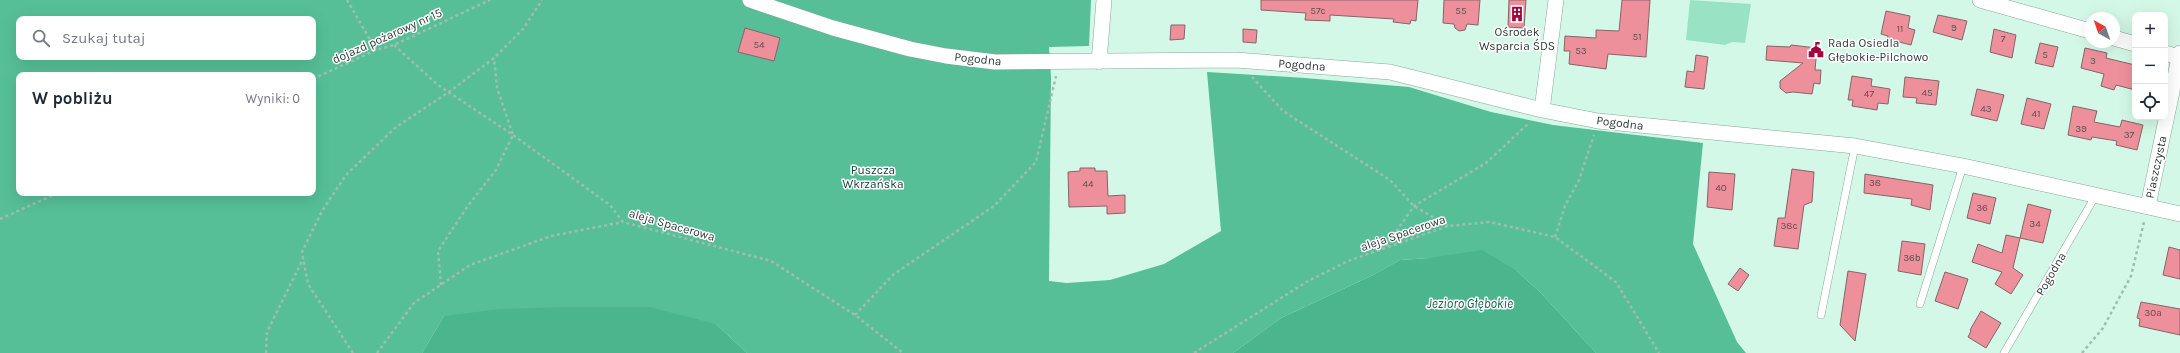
<!DOCTYPE html>
<html lang="pl">
<head>
<meta charset="utf-8">
<style>
  body { margin:0; font-family:Karla,sans-serif; background:#f6f6f7; color:#1f2937 }
  .controls { position:absolute; right:12px; top:12px; display:grid; overflow:hidden; border-radius:8px; box-shadow:0 4px 16px #0002 }
  .controls button { width:36px; height:36px; display:grid; place-items:center; padding:0; border:0; border-bottom:1px solid #e0e1e3; background:#fff; color:#1f2937; font:20px sans-serif }
  .compass { position:absolute; left:2084px; top:12px; width:36px; height:36px; border-radius:50%; background:#fff; box-shadow:0 4px 16px #0002; rotate:320deg }
  .list { margin:0; padding:0; list-style:none }
  h2 { display:flex; justify-content:space-between; align-items:center; height:52px; margin:0; padding:0 16px; font-size:17px }
  h2 small { font-size:13px; font-weight:400; color:#747a83 }
  .icon { flex:none; width:22px; height:22px; fill:none; stroke:currentColor; stroke-width:2; stroke-linecap:round; stroke-linejoin:round }
  .map { position:relative; flex:none; width:2180px; height:353px; overflow:hidden }
  .search { position:absolute; background:#fff; box-shadow:0 4px 16px #0002; left:16px; top:16px; width:300px; height:44px; display:flex; align-items:center; gap:10px; box-sizing:border-box; padding:0 14px; border-radius:8px; color:#747a83; font-size:15px }
  .panel { position:absolute; background:#fff; box-shadow:0 4px 16px #0002; left:16px; top:72px; width:300px; height:124px; border-radius:8px }
  .map>svg:first-child { display:block }
  .green { fill:#99e3c4 }
  .forest { fill:#56bf98; fill-rule:evenodd }
  .water { fill:#4bb58e }
  .building { fill:#ee909c; stroke:#856467 }
  .lines { fill:none; stroke-linecap:round; stroke-linejoin:round }
  .lane-casing { stroke:#86a899; stroke-width:8 }
  .street-casing { stroke:#86a899; stroke-width:16 }
  .path { stroke:#a0bdb0; stroke-width:2.5; stroke-dasharray:3 3; stroke-linecap:butt }
  .lane { stroke:#fff; stroke-width:7 }
  .street { stroke:#fff; stroke-width:15 }
  .labels { text-anchor:middle; dominant-baseline:central; stroke-width:3; stroke-linejoin:round; paint-order:stroke }
  .number-label { font-size:10px; fill:#5c504e }
  .poi-label { font-size:12px; fill:#2c3a34; stroke:#fff }
  .street-label { font-size:12px; fill:#2c3a34; stroke:#fff }
  .park-label { font-size:12px; fill:#134131; stroke:#fff }
  .water-label { font-size:13px; font-style:italic; fill:#0e6248; stroke:#fff }
</style>
</head>
<body>
<div class="map">
<svg width="2180" height="353" viewBox="0 0 2180 353">
  <rect width="100%" height="100%" fill="#d4f8e7"/>
  <path class="green" d="M 1690,0 L 1751,4 L 1745,43 L 1732,42 L 1725,45 L 1686,40 Z"/>
  <path class="forest" d="M 0,0 L 1091,0 L 1089,46 L 1049,47 L 1051,77 L 1049,281 L 1067,283 L 1110,280 L 1164,264 L 1221,231 L 1207,72 L 1305,78 L 1409,87 L 1491,112 L 1553,125 L 1703,143 L 1693,244 L 1737,342 L 1746,353 L 1596,353 L 1541,293 L 1517,271 L 1429,258 L 1400,260 L 1373,275 L 1281,318 L 1233,353 L 747,353 L 716,324 L 444,316 L 422,353 L 0,353 ZM 19,19 L 313,19 L 313,57 L 19,57 ZM 19,75 L 313,75 L 313,193 L 19,193 Z"/>
  <path class="water" d="M 1482,250 L 1517,271 L 1541,293 L 1596,353 L 1233,353 L 1281,318 L 1373,275 L 1400,260 L 1429,258 Z
    M 567,307 L 649,307 L 716,324 L 747,353 L 422,353 L 444,316 L 500,309 Z"/>
  <path class="building" d="M 1261,0 L 1418,0 L 1416,21 L 1411,20 L 1410,24 L 1393,22 L 1394,19 L 1330,15 L 1330,21 L 1305,20 L 1306,13 L 1261,10 Z
    M 1444,0 L 1480,0 L 1478,25 L 1467,24 L 1465,30 L 1459,31 L 1455,28 L 1454,24 L 1443,23 Z
    M 1509,0 L 1526,0 L 1524,28 L 1508,27 Z
    M 1622,0 L 1650,0 L 1646,57 L 1608,54 L 1606,69 L 1569,64 L 1570,51 L 1564,51 L 1565,36 L 1596,38 L 1596,30 L 1619,31 Z
    M 1886,11 L 1910,16 L 1908,28 L 1915,30 L 1911,45 L 1887,39 L 1888,36 L 1881,34 Z
    M 1938,15 L 1967,21 L 1962,40 L 1933,32 Z
    M 1171,25 L 1185,25 L 1184,39 L 1170,40 Z
    M 745,28 L 780,38 L 774,61 L 738,52 Z
    M 1243,29 L 1257,30 L 1256,43 L 1243,42 Z
    M 1994,29 L 2016,35 L 2012,58 L 1990,52 Z
    M 2040,43 L 2058,47 L 2053,67 L 2035,63 Z
    M 1791,45 L 1817,48 L 1815,70 L 1821,70 L 1820,84 L 1814,83 L 1812,94 L 1793,92 L 1786,93 L 1780,88 L 1780,81 L 1803,63 L 1766,60 L 1767,46 L 1790,47 Z
    M 2085,48 L 2107,53 L 2106,58 L 2135,65 L 2135,90 L 2116,85 L 2114,90 L 2101,86 L 2104,74 L 2081,68 Z
    M 1696,55 L 1708,57 L 1704,89 L 1685,87 L 1687,71 L 1694,72 Z
    M 1852,76 L 1872,79 L 1871,86 L 1890,89 L 1888,104 L 1878,103 L 1877,110 L 1852,106 L 1853,100 L 1848,100 Z
    M 1905,77 L 1939,81 L 1936,105 L 1916,103 L 1917,98 L 1903,97 Z
    M 1977,89 L 2004,95 L 1997,121 L 1971,115 Z
    M 2027,98 L 2051,104 L 2044,129 L 2021,124 Z
    M 2073,106 L 2097,111 L 2094,122 L 2120,127 L 2122,120 L 2143,125 L 2137,150 L 2116,145 L 2117,141 L 2092,137 L 2091,140 L 2068,135 Z
    M 1080,168 L 1095,168 L 1095,171 L 1107,171 L 1108,196 L 1125,195 L 1125,213 L 1107,214 L 1107,206 L 1069,207 L 1068,172 L 1080,171 Z
    M 1792,169 L 1814,172 L 1812,202 L 1804,205 L 1798,249 L 1774,246 L 1778,218 L 1785,218 Z
    M 1709,172 L 1735,174 L 1732,210 L 1707,207 Z
    M 1865,174 L 1933,185 L 1930,210 L 1911,205 L 1912,199 L 1864,193 Z
    M 1973,193 L 1996,198 L 1990,224 L 1967,218 Z
    M 2028,204 L 2051,210 L 2043,243 L 2020,238 Z
    M 2006,235 L 2020,238 L 2013,268 L 2023,275 L 2011,294 L 1995,284 L 2002,272 L 1972,262 L 1978,244 L 2002,253 Z
    M 1902,241 L 1925,244 L 1921,275 L 1898,271 Z
    M 2169,247 L 2180,250 L 2180,279 L 2163,275 Z
    M 1740,268 L 1749,275 L 1738,291 L 1728,284 Z
    M 1848,271 L 1866,274 L 1855,341 L 1840,325 Z
    M 1945,272 L 1968,279 L 1958,309 L 1935,301 Z
    M 2141,302 L 2180,309 L 2180,335 L 2139,326 L 2140,319 L 2137,318 Z
    M 1981,311 L 2001,323 L 1986,348 L 1968,337 L 1971,331 L 1970,330 Z"/>
  <g class="lines">
    <defs>
      <path id="lane" d="M 1920,304 L 1963,166
        M 1821,315 L 1855,146
        M 2004,353 L 2096,195"/>
      <path id="street" d="M 750,0 L 833,28 L 910,49 L 946,56 L 995,62 L 1236,60 L 1390,72 L 1542,110 L 1598,121 L 1855,146 L 1963,166 L 2180,214
        M 1980,0 L 2090,31
        M 2114,38 L 2135,44
        M 2165,53 L 2179,57
        M 1099,62 L 1104,0
        M 1542,110 L 1556,0
        M 2148,206 L 2180,53"/>
    </defs>
    <use href="#lane" class="lane-casing"/>
    <use href="#street" class="street-casing"/>
    <path class="path" d="M 347,0 L 376,50
      M 394,45 L 438,85 L 513,135 L 610,205 L 623,222 L 771,261 L 855,315 L 903,353
      M 1252,77 L 1283,111 L 1390,180 L 1414,206 L 1448,226
      M 313,79 L 376,50 L 394,45 L 490,0
      M 0,219 L 58,193
      M 1555,237 L 1565,206 L 1579,180 L 1594,135
      M 1386,246 L 1414,206 L 1486,163 L 1529,123
      M 441,285 L 438,251 L 467,207 L 496,170 L 513,135 L 497,88 L 494,58
      M 855,315 L 894,274 L 994,206 L 1036,162 L 1056,76
      M 266,353 L 267,332 L 303,259
      M 353,353 L 308,284 L 302,252 L 322,211 L 346,175 L 396,127 L 449,92 L 494,58 L 523,29 L 542,0
      M 377,353 L 414,303 L 470,265 L 551,236 L 623,222
      M 1194,353 L 1308,281 L 1348,261 L 1448,226 L 1490,222 L 1555,237 L 1616,282 L 1659,353
      M 2082,353 L 2103,328 L 2131,276 L 2144,222"/>
    <use href="#lane" class="lane"/>
    <use href="#street" class="street"/>
  </g>
  <defs>
    <symbol id="building-bare" viewBox="-9 -9 18 18"><path d="M-4-6H4V6H1V3H-1V6H-4ZM-2.5-4.3h1.7v1.8h-1.7ZM.8-4.3h1.7v1.8H.8ZM-2.5-1h1.7V.8h-1.7ZM.8-1h1.7V.8H.8Z" fill="#a3063c" stroke="#fff" stroke-width="2.5" paint-order="stroke"/></symbol>
    <symbol id="civic-bare" viewBox="-9 -9 18 18"><path d="M-.6-6.5H3V-4.5H.6V-3L4-1V1h2V6H-6V1h2V-1L-.6-3ZM-1.2 2.5V6h2.4V2.5Z" fill="#a3063c" stroke="#fff" stroke-width="2.5" paint-order="stroke"/></symbol>
  </defs>
  <g fill-rule="evenodd">
    <use href="#building-bare" x="1506" y="3" width="22" height="22"/>
    <use href="#civic-bare" x="1805" y="39" width="22" height="22"/>
  </g>
  <g class="labels">
    <g class="number-label">
      <text x="1318" y="11">57c</text>
      <text x="1461" y="11">55</text>
      <text x="1954" y="28">9</text>
      <text x="1900" y="29">11</text>
      <text x="1637" y="37">51</text>
      <text x="2003" y="39">7</text>
      <text x="759" y="45">54</text>
      <text x="1581" y="51">53</text>
      <text x="2045" y="55">5</text>
      <text x="2093" y="61">3</text>
      <text x="1927" y="93">45</text>
      <text x="1869" y="94">47</text>
      <text x="1986" y="109">43</text>
      <text x="2036" y="114">41</text>
      <text x="2081" y="129">39</text>
      <text x="2129" y="135">37</text>
      <text x="1875" y="183">38</text>
      <text x="1088" y="184">44</text>
      <text x="1721" y="188">40</text>
      <text x="1982" y="208">36</text>
      <text x="2035" y="224">34</text>
      <text x="1789" y="226">38c</text>
      <text x="1912" y="258">36b</text>
      <text x="2153" y="313">30a</text>
    </g>
    <g class="poi-label">
      <text x="1517" y="32">Ośrodek<tspan x="1517" dy="14">Wsparcia ŚDS</tspan></text>
      <text x="1828" y="43" text-anchor="start">Rada Osiedla<tspan x="1828" dy="14">Głębokie-Pilchowo</tspan></text>
    </g>
    <g class="street-label">
      <text transform="translate(387 36) rotate(-24)">dojazd pożarowy nr 15</text>
      <text transform="translate(978 59) rotate(6)">Pogodna</text>
      <text transform="translate(1302 65) rotate(4)">Pogodna</text>
      <text transform="translate(1620 123) rotate(7)">Pogodna</text>
      <text transform="translate(2156 167) rotate(-78)">Piaszczysta</text>
      <text transform="translate(672 225) rotate(16)">aleja Spacerowa</text>
      <text transform="translate(1403 233) rotate(-19)">aleja Spacerowa</text>
      <text transform="translate(2051 274) rotate(-60)">Pogodna</text>
    </g>
    <g class="park-label">
      <text x="873" y="170">Puszcza<tspan x="873" dy="14">Wkrzańska</tspan></text>
    </g>
    <g class="water-label">
      <text x="1470" y="303">Jezioro Głębokie</text>
    </g>
  </g>
</svg>
<div class="controls">
<button>+</button>
<button>−</button>
<button><svg class="icon" aria-label="locate" viewBox="0 0 24 24"><circle cx="12" cy="12" r="6"/><path d="M12 2v4M12 18v4M2 12h4M18 12h4"/></svg></button>
</div>
<svg class="compass" viewBox="-18 -18 36 36"><path d="M0-13l5 13h-10z" fill="#e53935"/><path d="M0 13l5-13h-10z" fill="#747a83"/></svg>
<div class="search"><svg class="icon" aria-label="search" viewBox="0 0 24 24"><circle cx="10" cy="10" r="6"/><path d="M15 15l6 6"/></svg>Szukaj tutaj</div>
<section class="panel">
<h2>W pobliżu<small>Wyniki: 0</small></h2>
<ul class="list">
</ul>
</section>
</div>
</body>
</html>
